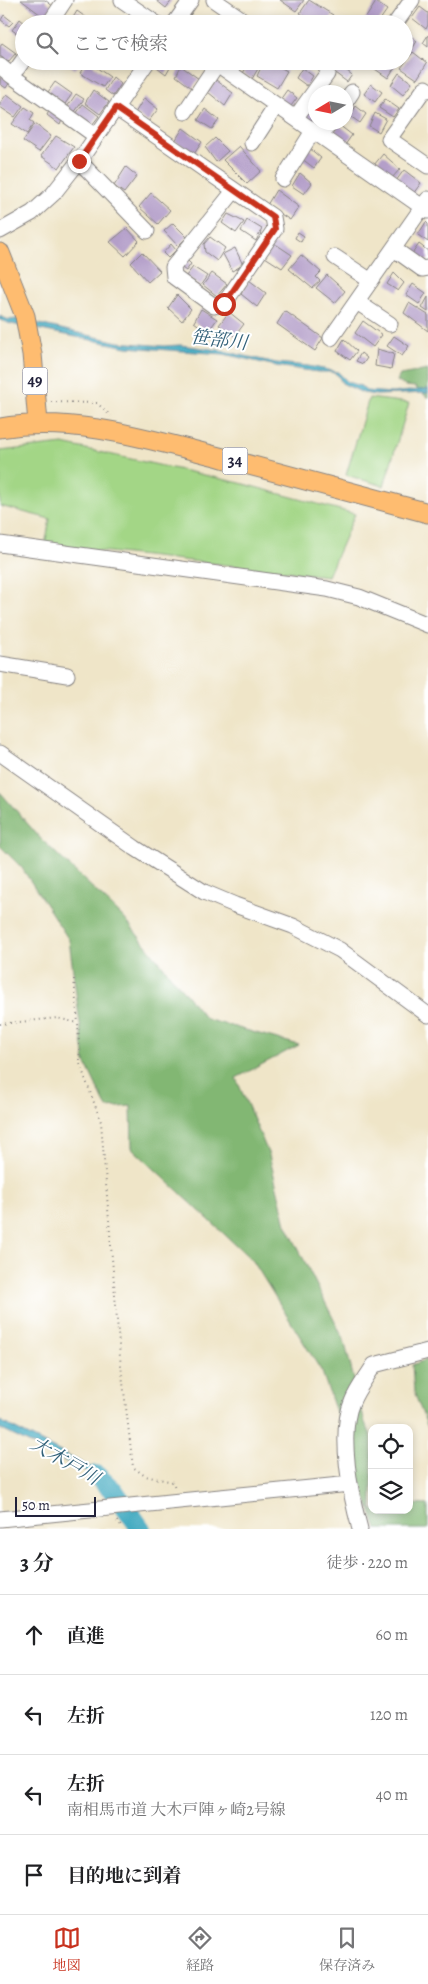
<!DOCTYPE html>
<html lang="ja">
<head>
<meta charset="utf-8">
<style>
  body { margin:0; font-family:Alegreya,"Noto Serif JP",serif; background:#f2f2f2; color:#202124 }
  .controls { position:absolute; right:15px; bottom:15px; display:grid; overflow:hidden; border-radius:10px; box-shadow:0 2px 8px #0003 }
  .controls button { width:45px; height:45px; display:grid; place-items:center; padding:0; border:0; border-bottom:1px solid #e0e0e0; background:#fff; color:#202124; font:25px sans-serif }
  .compass { position:absolute; left:308px; top:85px; width:45px; height:45px; border-radius:50%; background:#fff; box-shadow:0 2px 8px #0003; rotate:260deg }
  .scale { position:absolute; left:15px; bottom:12px; width:81px; box-sizing:border-box; padding-left:5px; border:2px solid #22223b; border-top:0; font-size:14px; line-height:18px; white-space:nowrap; color:#22223b; -webkit-text-stroke:4px #fff; paint-order:stroke }
  .stop { position:absolute; width:15px; height:15px; margin:-11px; border:4px solid #c8321e; border-radius:50%; background:#fff }
  .stop.end { background:#c8321e; border-color:#fff; box-shadow:0 1px 5px #0008 }
  .list { margin:0; padding:0; list-style:none }
  h2 { display:flex; justify-content:space-between; align-items:center; height:65px; margin:0; padding:0 20px; font-size:21px }
  h2 small { font-size:16px; font-weight:400; color:#757577 }
  .list li { display:grid; grid-template-columns:32px 1fr auto; gap:15px; align-items:center; box-sizing:border-box; height:80px; padding:0 20px; border-top:1px solid #e0e0e0 }
  .list b { display:block; font-size:19px; white-space:nowrap }
  .list p { margin:0; font-size:16px; white-space:nowrap; color:#757577 }
  .list em { font-size:16px; font-style:normal; color:#757577 }
  .icon { flex:none; width:28px; height:28px; fill:none; stroke:currentColor; stroke-width:2; stroke-linecap:round; stroke-linejoin:round }
  .map { position:relative; flex:none; width:428px; height:1529px; overflow:hidden }
  .search { position:absolute; background:#fff; box-shadow:0 2px 8px #0003; left:15px; right:15px; top:15px; height:55px; display:flex; align-items:center; gap:12px; box-sizing:border-box; padding:0 18px; border-radius:28px; color:#757577; font-size:19px }
  .sheet { height:385px; background:#fff }
  nav { display:flex; justify-content:space-around; align-items:center; box-sizing:border-box; height:70px; border-top:1px solid #e0e0e0; background:#fff; font-size:14px; color:#757577 }
  nav a { display:grid; justify-items:center; gap:2px }
  nav .on { color:#c8321e }
  .map>svg:first-child { display:block }
  .green { fill:#a3d686; stroke:#627c60 }
  .forest { fill:#82b773; stroke:#526c57 }
  .water { fill:#40a9c0; stroke:#31667e }
  .lines { fill:none; stroke-linecap:round; stroke-linejoin:round }
  .river { stroke:#40a9c0; stroke-width:20 }
  .building { fill:#b49fc9 }
  .minor-casing { stroke:#888482; stroke-width:17 }
  .major-casing { stroke:#888482; stroke-width:21 }
  .path { stroke:#888482; stroke-width:2; stroke-dasharray:1 4; stroke-linecap:butt }
  .minor { stroke:#fff; stroke-width:15 }
  .major { stroke:#febc70; stroke-width:19 }
  .route { stroke:#c8321e; stroke-width:6 }
  .labels { text-anchor:middle; dominant-baseline:central; stroke-width:4; stroke-linejoin:round; paint-order:stroke }
  .shield { fill:#fff; stroke:#646476; stroke-width:1 }
  .shield-label { font-size:16px; font-weight:bold; fill:#22223b }
  .water-label { font-size:19px; font-style:italic; fill:#305f77; stroke:#fff }
</style>
</head>
<body>
<div class="map">
<svg width="428" height="1529" viewBox="0 0 428 1529">
  <rect width="100%" height="100%" fill="#fff"/>
  <filter id="ink" filterUnits="userSpaceOnUse"><feTurbulence type="fractalNoise" baseFrequency=".02" numOctaves="2"/><feDisplacementMap in="SourceGraphic" scale="10" xChannelSelector="R" yChannelSelector="G"/><feConvolveMatrix kernelMatrix="1 2 1 2 8 2 1 2 1" color-interpolation-filters="sRGB"/></filter>
  <filter id="wash" filterUnits="userSpaceOnUse"><feTurbulence type="fractalNoise" baseFrequency=".0096" numOctaves="4" result="noise"/><feDisplacementMap in="SourceGraphic" scale="20" xChannelSelector="R" yChannelSelector="G"/><feGaussianBlur stdDeviation="1.12" result="paint"/><feColorMatrix in="noise" values="0 0 0 0 0 0 0 0 0 0 0 0 0 0 0 0 0 1.4 0 .05"/><feComposite in="paint" operator="in"/></filter>
  <g filter="url(#wash)">
    <rect width="100%" height="100%" fill="#efe5c8"/>
    <path class="green" d="M 369,398 L 409,403 L 384,486 L 346,475 Z
      M 63,444 L 240,483 L 355,514 L 328,576 L 45,545 L 50,519 L 0,506 L 0,451 Z"/>
    <path class="forest" d="M 428,370 L 428,398 L 415,387 L 405,386 L 397,381 L 400,375 Z
      M 0,792 L 41,839 L 123,917 L 206,1019 L 299,1045 L 236,1078 L 269,1155 L 286,1224 L 344,1340 L 365,1423 L 372,1437 L 372,1510 L 409,1510 L 409,1504 L 428,1505 L 428,1529 L 377,1529 L 322,1372 L 253,1261 L 132,1148 L 131,1106 L 107,1108 L 85,1062 L 69,940 L 22,868 L 0,846 Z
      M 428,1359 L 428,1428 L 414,1392 L 412,1365 Z"/>
    <path class="water" d="M 0,316 L 9,320 L 17,319 L 118,342 L 164,346 L 180,345 L 219,350 L 276,363 L 308,366 L 338,372 L 348,382 L 361,386 L 366,391 L 392,393 L 428,389 L 428,393 L 376,395 L 363,393 L 342,383 L 338,375 L 331,372 L 318,372 L 276,366 L 224,354 L 127,347 L 11,324 L 0,320 Z
      M 0,1421 L 92,1468 L 116,1490 L 144,1529 L 138,1529 L 119,1497 L 98,1477 L 0,1429 Z"/>
    <g class="lines">
      <path class="river" d="M 96,1475 L 114,1491 L 141,1529"/>
    </g>
    <g id="blocks">
      <path class="building" d="M 21,0 L 45,0 L 54,7 L 45,18 Z
        M 156,0 L 172,0 L 166,8 Z
        M 280,0 L 304,0 L 296,11 Z
        M 309,0 L 333,15 L 327,24 L 316,24 L 300,13 Z
        M 376,2 L 387,10 L 377,24 L 372,24 L 365,19 Z
        M 420,7 L 428,13 L 428,25 L 426,29 L 412,18 Z
        M 77,11 L 91,21 L 88,24 L 75,24 L 71,21 Z
        M 4,15 L 13,22 L 9,26 L 1,20 Z
        M 20,19 L 26,24 L 24,24 L 24,38 L 12,30 Z
        M 404,31 L 417,41 L 410,53 L 404,50 Z
        M 428,35 L 428,47 L 423,43 Z
        M 2,43 L 16,53 L 8,62 L 0,56 L 0,46 Z
        M 413,52 L 427,63 L 417,79 L 401,68 Z
        M 64,61 L 82,61 L 75,69 Z
        M 87,61 L 110,77 L 103,87 L 80,73 Z
        M 161,61 L 170,67 L 166,74 L 157,67 Z
        M 264,61 L 269,61 L 287,71 L 277,88 L 257,76 Z
        M 379,61 L 390,61 L 396,65 L 388,78 L 375,69 Z
        M 250,62 L 259,67 L 252,79 L 243,73 Z
        M 340,65 L 352,75 L 347,82 L 335,73 Z
        M 181,66 L 199,79 L 192,88 L 176,76 Z
        M 302,68 L 313,76 L 307,86 L 296,78 Z
        M 399,73 L 412,83 L 403,95 L 391,85 Z
        M 1,75 L 10,82 L 6,88 L 0,84 Z
        M 113,77 L 121,84 L 113,96 L 105,90 Z
        M 216,80 L 233,93 L 225,106 L 208,92 Z
        M 55,82 L 72,94 L 65,104 L 48,92 Z
        M 371,84 L 382,92 L 375,102 L 364,94 Z
        M 327,86 L 336,92 L 323,92 Z
        M 93,90 L 109,102 L 100,114 L 85,103 Z
        M 287,90 L 297,98 L 291,106 L 280,100 Z
        M 7,94 L 23,106 L 15,117 L 0,107 L 0,103 Z
        M 76,94 L 84,99 L 74,113 L 67,107 Z
        M 144,98 L 158,109 L 148,122 L 135,113 Z
        M 385,99 L 399,109 L 393,117 L 379,108 Z
        M 83,104 L 99,116 L 92,125 L 76,114 Z
        M 312,106 L 316,109 L 316,122 L 318,122 L 316,126 L 305,117 Z
        M 356,106 L 366,114 L 360,123 L 350,116 Z
        M 25,107 L 34,113 L 30,120 L 34,123 L 27,134 L 12,124 Z
        M 205,109 L 219,120 L 212,129 L 198,120 Z
        M 49,111 L 62,120 L 60,125 L 47,115 Z
        M 375,113 L 386,119 L 379,132 L 369,126 Z
        M 35,124 L 51,136 L 39,152 L 23,141 Z
        M 339,125 L 352,135 L 345,145 L 332,135 Z
        M 183,128 L 202,142 L 194,154 L 175,141 Z
        M 56,136 L 74,147 L 59,168 L 41,156 Z
        M 215,138 L 228,151 L 216,162 L 205,147 Z
        M 239,146 L 261,171 L 247,184 L 223,160 Z
        M 308,147 L 321,158 L 314,168 L 301,158 Z
        M 383,154 L 400,169 L 392,178 L 374,165 Z
        M 126,167 L 137,176 L 124,193 L 114,186 Z
        M 404,170 L 421,183 L 413,194 L 396,181 Z
        M 300,173 L 312,183 L 304,194 L 292,186 Z
        M 276,190 L 299,207 L 290,220 L 267,205 Z
        M 151,193 L 170,210 L 158,224 L 139,207 Z
        M 228,214 L 244,222 L 236,233 L 222,223 Z
        M 247,220 L 262,229 L 256,241 L 241,231 Z
        M 426,222 L 428,224 L 428,242 L 418,235 Z
        M 173,223 L 187,237 L 178,246 L 164,231 Z
        M 127,228 L 139,241 L 125,256 L 110,242 Z
        M 298,232 L 304,236 L 301,242 L 295,238 Z
        M 210,237 L 225,248 L 217,261 L 205,252 L 204,244 Z
        M 274,243 L 292,255 L 282,268 L 265,257 Z
        M 171,244 L 176,250 L 168,258 L 163,253 Z
        M 419,244 L 428,251 L 428,260 L 424,261 L 412,254 Z
        M 235,248 L 243,265 L 232,271 L 223,254 Z
        M 142,252 L 160,271 L 148,282 L 131,263 Z
        M 301,255 L 321,272 L 316,277 L 320,281 L 312,288 L 289,269 Z
        M 187,260 L 191,264 L 186,271 L 182,268 Z
        M 193,267 L 207,276 L 200,286 L 186,276 Z
        M 212,273 L 227,284 L 217,296 L 203,285 Z
        M 394,273 L 404,283 L 398,291 L 387,284 Z
        M 327,275 L 345,291 L 335,303 L 316,288 Z
        M 249,280 L 266,293 L 257,307 L 241,294 Z
        M 413,284 L 426,293 L 419,304 L 406,295 Z
        M 177,295 L 191,309 L 182,321 L 168,308 Z
        M 428,297 L 428,312 L 422,308 Z
        M 409,303 L 428,315 L 428,331 L 404,313 Z
        M 201,309 L 217,319 L 208,332 L 194,322 Z
        M 285,311 L 323,338 L 315,351 L 277,324 Z
        M 229,312 L 244,324 L 235,336 L 219,325 Z
        M 363,321 L 382,335 L 373,347 L 355,333 Z
        M 394,336 L 409,346 L 402,356 L 387,346 Z
        M 344,339 L 357,351 L 350,360 L 337,351 Z
        M 377,349 L 394,354 L 391,369 L 375,366 Z
        M 361,353 L 367,358 L 363,364 L 356,361 Z"/>
    </g>
  </g>
  <g filter="url(#ink)">
    <use href="#blocks" fill-opacity="0" stroke="#888482" stroke-width="1"/>
    <g class="lines">
      <defs>
        <path id="minor" d="M 122,0 L 157,24
          M 214,0 L 240,18 L 243,24
          M 49,24 L 65,0
          M 174,24 L 191,0
          M 395,24 L 412,0
          M 213,61 L 428,211
          M 0,66 L 12,76 L 24,59
          M 12,76 L 96,136
          M 428,90 L 425,88 L 389,139 L 428,166
          M 346,101 L 352,92
          M 116,108 L 273,217 L 275,229 L 224,304 L 214,306 L 174,277 L 173,267 L 234,191
          M 185,112 L 217,64
          M 296,117 L 327,74
          M 321,136 L 330,122
          M 252,143 L 276,106
          M 79,161 L 147,231
          M 283,179 L 313,131
          M 0,231 L 32,213 L 53,194 L 82,157 L 148,61
          M 394,249 L 422,269 L 428,268
          M 335,257 L 371,281
          M 357,302 L 390,324
          M 331,338 L 428,199
          M 0,544 L 327,589 L 359,597 L 428,625
          M 0,664 L 67,675
          M 0,753 L 135,848 L 204,892 L 235,905 L 293,926 L 340,950 L 428,1015
          M 0,1519 L 350,1484
          M 360,1529 C 351,1497 338,1434 352,1402 C 357,1389 367,1377 374,1365 L 428,1351"/>
        <path id="major" d="M 0,253 L 25,316 L 32,354 L 38,423
          M 0,428 C 74,415 152,440 223,458 C 292,476 360,495 428,513"/>
      </defs>
      <use href="#minor" class="minor-casing"/>
      <use href="#major" class="major-casing"/>
      <path class="path" d="M 51,402 L 97,403 L 111,416
        M 74,979 L 78,1023
        M 0,1024 L 57,1018 L 78,1023 L 80,1064 L 101,1122 L 120,1357 L 133,1467 L 145,1476 L 173,1482 L 175,1488
        M 117,1521 L 123,1529"/>
      <use href="#minor" class="minor"/>
      <use href="#major" class="major"/>
    </g>
  </g>
  <g class="lines" filter="url(#ink)">
    <path class="route" d="M 79,161 L 116,108 L 273,217 L 275,229 L 224,304"/>
  </g>
  <g class="labels">
    <g class="shield">
      <rect x="22.5" y="367.5" width="25" height="27" rx="4"/>
      <rect x="222.5" y="447.5" width="25" height="27" rx="4"/>
    </g>
    <g class="shield-label">
      <text x="35" y="381">49</text>
      <text x="235" y="461">34</text>
    </g>
    <g class="water-label">
      <text transform="translate(219 340) rotate(7)">笹部川</text>
      <text transform="translate(65 1461) rotate(30)">大木戸川</text>
    </g>
  </g>
</svg>
<div class="controls">
<button><svg class="icon" aria-label="locate" viewBox="0 0 24 24"><circle cx="12" cy="12" r="6"/><path d="M12 2v4M12 18v4M2 12h4M18 12h4"/></svg></button>
<button><svg class="icon" aria-label="layers" viewBox="0 0 24 24"><path d="M12 4l9 5-9 5-9-5zM3 14l9 5 9-5"/></svg></button>
</div>
<svg class="compass" viewBox="-18 -18 36 36"><path d="M0-13l5 13h-10z" fill="#e53935"/><path d="M0 13l5-13h-10z" fill="#757577"/></svg>
<div class="scale">50 m</div>
<div class="stop" style="left:224px;top:304px"></div>
<div class="stop end" style="left:79px;top:161px"></div>
<div class="search"><svg class="icon" aria-label="search" viewBox="0 0 24 24"><circle cx="10" cy="10" r="6"/><path d="M15 15l6 6"/></svg>ここで検索</div>
</div>
<section class="sheet">
<h2>3 分<small>徒歩 · 220 m</small></h2>
<ul class="list">
<li><svg class="icon" aria-label="ahead" viewBox="0 0 24 24"><path d="M12 20V5M6 11l6-6 6 6"/></svg><div><b>直進</b></div><em>60 m</em></li>
<li><svg class="icon" aria-label="left" viewBox="0 0 24 24"><path d="M17 20v-9H6M10 6l-5 5 5 5"/></svg><div><b>左折</b></div><em>120 m</em></li>
<li><svg class="icon" aria-label="left" viewBox="0 0 24 24"><path d="M17 20v-9H6M10 6l-5 5 5 5"/></svg><div><b>左折</b><p>南相馬市道 大木戸陣ヶ崎2号線</p></div><em>40 m</em></li>
<li><svg class="icon" aria-label="arrive" viewBox="0 0 24 24"><path d="M6 21V4h12l-3 4 3 4H6"/></svg><div><b>目的地に到着</b></div></li>
</ul>
</section>
<nav>
<a class="on"><svg class="icon" aria-label="map" viewBox="0 0 24 24"><path d="M3 6l6-2 6 2 6-2v14l-6 2-6-2-6 2zM9 4v14M15 6v14"/></svg>地図</a>
<a><svg class="icon" aria-label="directions" viewBox="0 0 24 24"><path d="M12 3l9 9-9 9-9-9zM9 14v-3h6M13 9l2 2-2 2"/></svg>経路</a>
<a><svg class="icon" aria-label="saved" viewBox="0 0 24 24"><path d="M7 4h10v16l-5-4-5 4z"/></svg>保存済み</a>
</nav>
</body>
</html>
